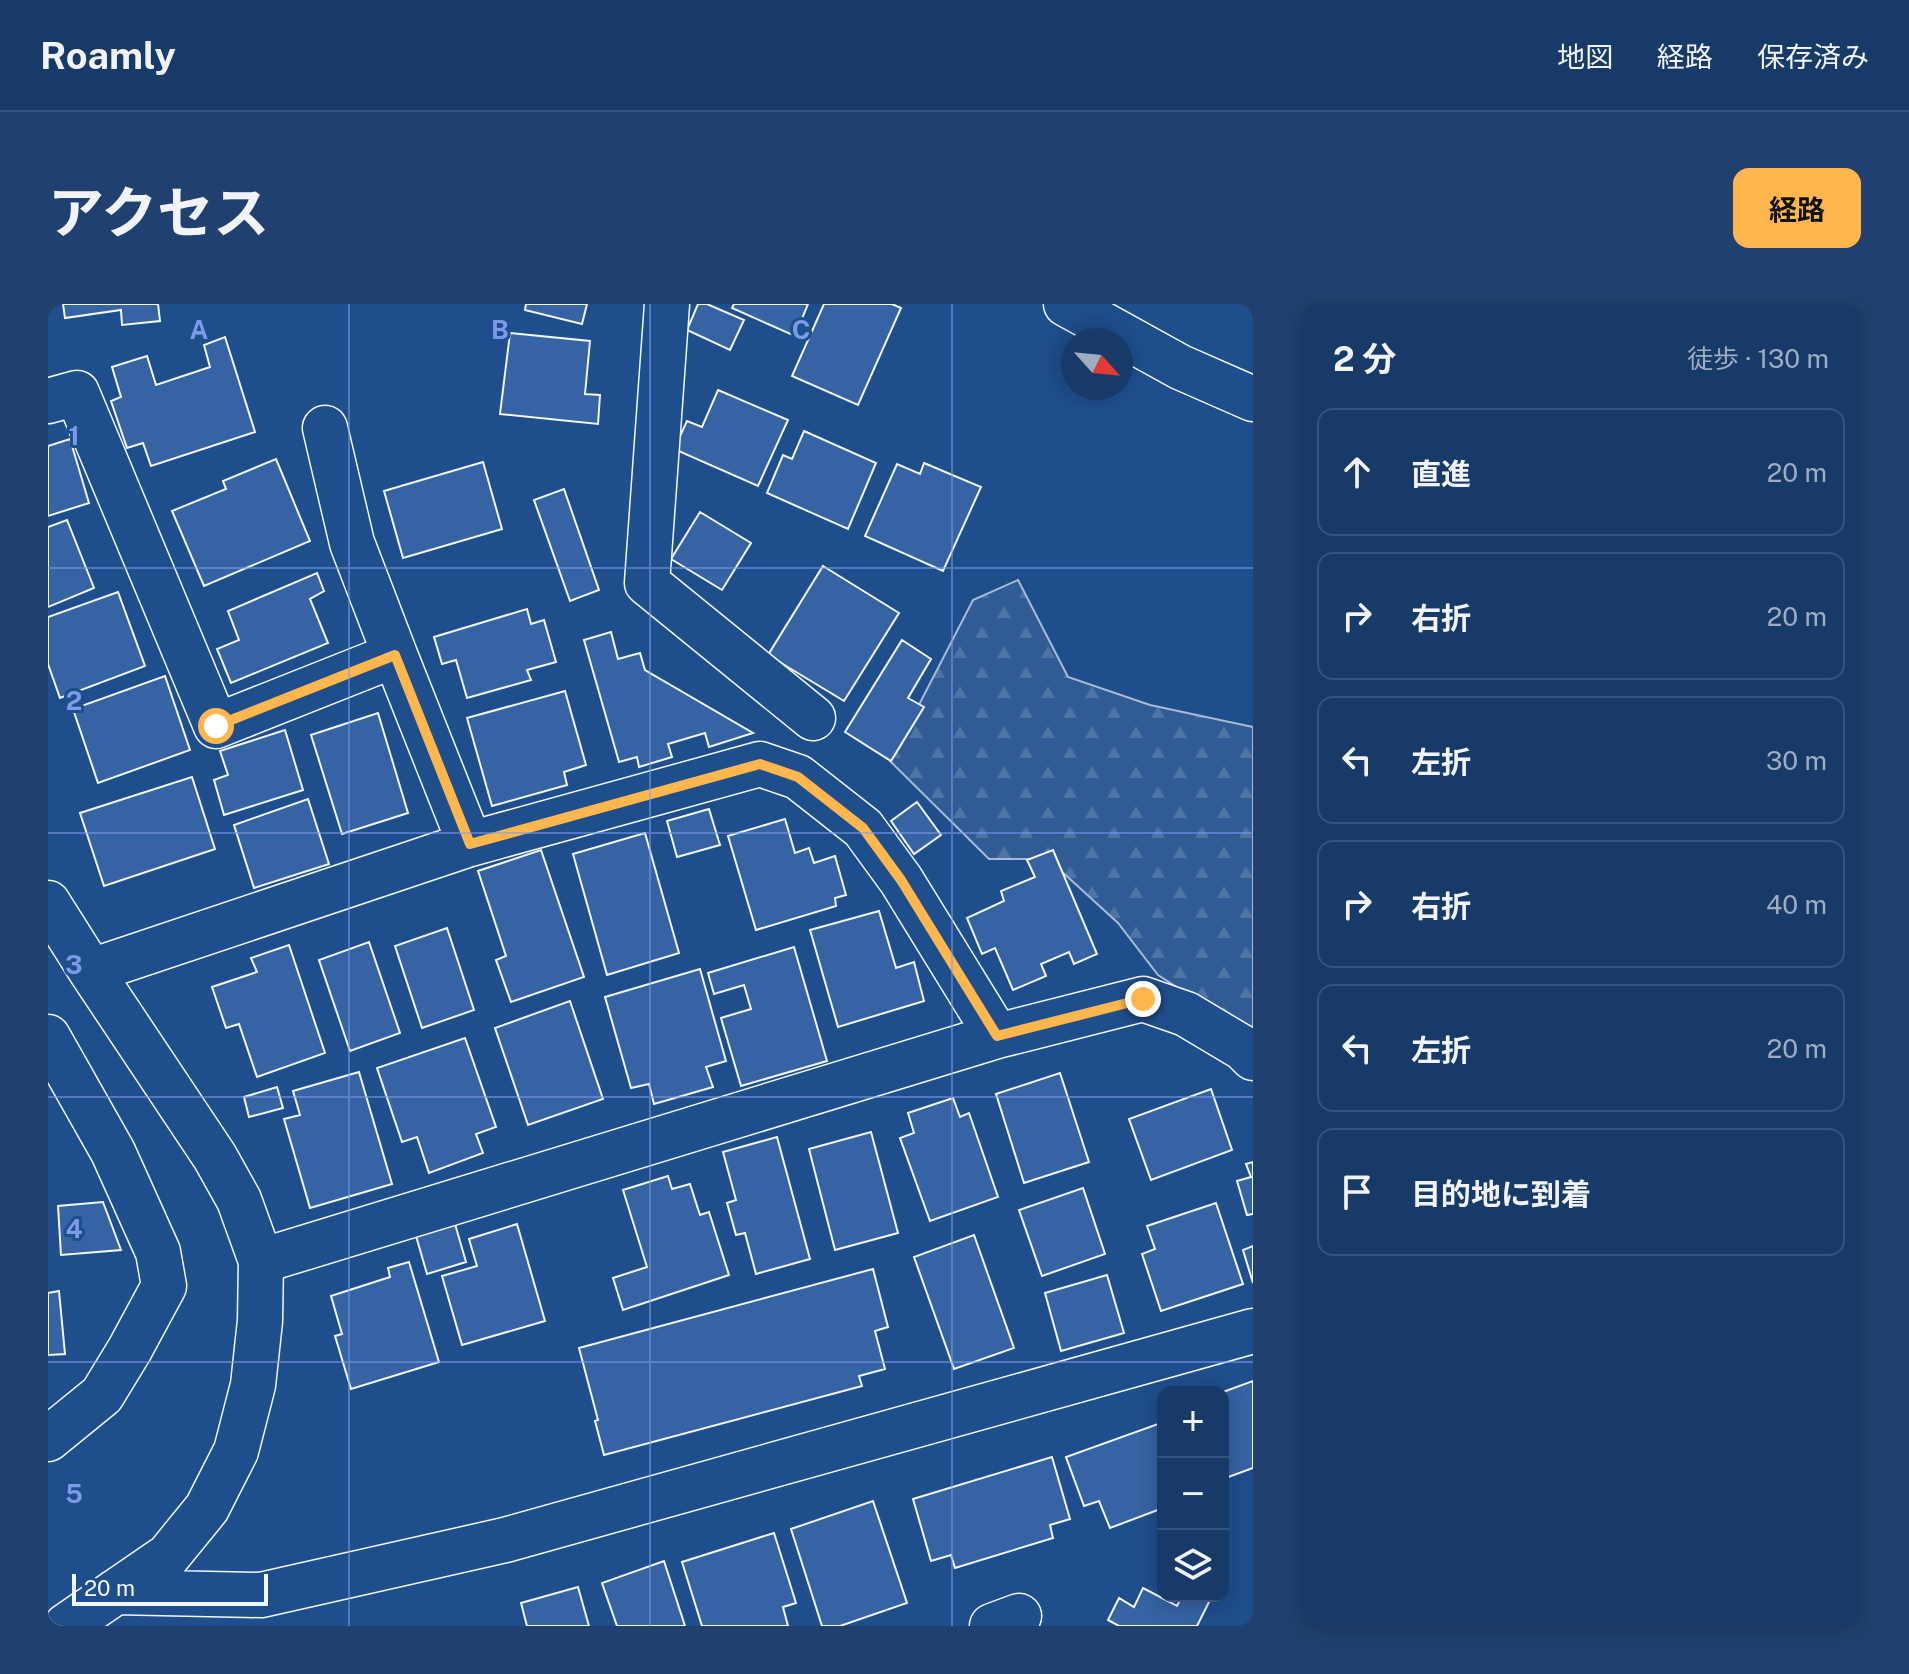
<!DOCTYPE html>
<html lang="ja">
<head>
<meta charset="utf-8">
<style>
  body { margin:0; font-family:"Public Sans","Noto Sans JP",sans-serif; background:#20416f; color:#f1f3f6 }
  .controls { position:absolute; right:24px; bottom:24px; display:grid; overflow:hidden; border-radius:16px; box-shadow:0 4px 20px #0003 }
  .controls button { width:72px; height:72px; display:grid; place-items:center; padding:0; border:0; border-bottom:2px solid #36547d; background:#173a69; color:#f1f3f6; font:40px sans-serif }
  .compass { position:absolute; left:1013px; top:24px; width:72px; height:72px; border-radius:50%; background:#173a69; box-shadow:0 4px 20px #0003; rotate:117deg }
  .scale { position:absolute; left:24px; bottom:20px; width:196px; box-sizing:border-box; padding-left:8px; border:4px solid #f2f6ff; border-top:0; font-size:22px; line-height:28px; white-space:nowrap; color:#f2f6ff; -webkit-text-stroke:6px #1f4e8c; paint-order:stroke }
  .stop { position:absolute; width:24px; height:24px; margin:-18px; border:6px solid #ffb74d; border-radius:50%; background:#fff }
  .stop.end { background:#ffb74d; border-color:#fff; box-shadow:0 2px 8px #0008 }
  .list { margin:0; padding:0; list-style:none }
  h2 { display:flex; justify-content:space-between; align-items:center; height:104px; margin:0; padding:0 32px; font-size:34px }
  h2 small { font-size:26px; font-weight:400; color:#9eadc0 }
  .list li { display:grid; grid-template-columns:52px 1fr auto; gap:24px; align-items:center; box-sizing:border-box; height:128px; margin:0 16px 16px; padding:0 16px; border:2px solid #36547d; border-radius:16px }
  .list b { display:block; font-size:30px; white-space:nowrap }
  .list em { font-size:26px; font-style:normal; color:#9eadc0 }
  .icon { flex:none; width:44px; height:44px; fill:none; stroke:currentColor; stroke-width:2; stroke-linecap:round; stroke-linejoin:round }
  .map { position:relative; flex:none; width:1205px; height:1322px; overflow:hidden; border-radius:16px }
  header { display:flex; align-items:center; gap:48px; box-sizing:border-box; height:112px; padding:0 40px; background:#173a69; border-bottom:2px solid #36547d }
  header strong { font-size:38px }
  nav { display:flex; gap:44px; margin-inline-start:auto; font-size:28px }
  .intro { display:flex; align-items:center; justify-content:space-between; box-sizing:border-box; height:192px; padding:0 48px }
  h1 { margin:0; font-size:56px }
  .button { padding:20px 36px; border-radius:16px; background:#ffb74d; color:#111; font-size:28px; font-weight:700 }
  main { display:flex; gap:48px; padding:0 48px }
  aside { flex:1; background:#173a69; border-radius:16px; box-shadow:0 4px 20px #0003 }
  .map>svg:first-child { display:block }
  .forest { fill:url(#forest-firs); stroke:#a8bbd7; stroke-width:2 }
  .building { fill:#3563a3; stroke:#f2f6ff; stroke-width:2 }
  .lines { fill:none; stroke-linecap:round; stroke-linejoin:round }
  .minor-casing { stroke:#f2f6ff; stroke-width:47 }
  .minor { stroke:#1f4e8c; stroke-width:44 }
  .route { stroke:#ffb74d; stroke-width:10 }
  .grid { fill:none; stroke:#7d9aea; stroke-width:2; stroke-opacity:0.55 }
  .grid-label { font-size:26px; text-anchor:middle; font-weight:bold; fill:#7d9aea; stroke:#1f4e8c; stroke-width:6; stroke-linejoin:round; paint-order:stroke }
</style>
</head>
<body>
<header>
<strong>Roamly</strong>
<nav><a>地図</a><a>経路</a><a>保存済み</a></nav>
</header>
<div class="intro"><h1>アクセス</h1><a class="button">経路</a></div>
<main>
<div class="map">
<svg width="1205" height="1322" viewBox="0 0 1205 1322">
  <defs>
    <pattern id="forest-firs" width="22" height="20" patternUnits="userSpaceOnUse" patternTransform="scale(2)"><rect width="22" height="20" fill="#305b95"/><path d="M5 1l3.5 6h-7zM16 11l3.5 6h-7z" fill="#4e73a5"/></pattern>
  </defs>
  <rect width="100%" height="100%" fill="#1f4e8c"/>
  <path class="forest" d="M 970,276 L 1020,373 L 1102,401 L 1205,423 L 1205,734 L 1194,725 L 1110,671 L 1070,619 L 1000,555 L 941,555 L 842,457 L 925,296 Z"/>
  <path class="building" d="M 15,0 L 110,0 L 112,17 L 74,21 L 73,6 L 17,14 Z
    M 478,0 L 539,0 L 534,20 L 477,6 Z
    M 650,0 L 659,0 L 696,16 L 682,46 L 639,26 Z
    M 686,0 L 760,0 L 747,32 L 684,4 Z
    M 776,0 L 844,0 L 853,4 L 810,101 L 744,72 Z
    M 462,29 L 542,37 L 537,90 L 552,91 L 550,120 L 452,110 Z
    M 177,33 L 207,128 L 103,162 L 95,139 L 79,144 L 63,97 L 73,93 L 64,63 L 99,52 L 108,81 L 162,63 L 156,41 Z
    M 670,86 L 740,116 L 710,182 L 626,145 L 639,117 L 654,123 Z
    M 756,127 L 828,159 L 800,225 L 719,189 L 735,151 L 744,155 Z
    M 22,135 L 41,199 L 0,212 L 0,142 Z
    M 228,155 L 262,237 L 156,282 L 124,207 L 178,185 L 175,177 Z
    M 435,158 L 454,225 L 355,254 L 336,187 Z
    M 876,159 L 933,183 L 895,267 L 817,232 L 849,160 L 872,170 Z
    M 516,185 L 551,286 L 522,297 L 486,196 Z
    M 652,208 L 703,239 L 674,286 L 623,255 Z
    M 19,216 L 46,284 L 0,303 L 0,223 Z
    M 775,262 L 851,309 L 796,397 L 720,351 Z
    M 269,269 L 276,287 L 262,295 L 280,339 L 183,379 L 169,345 L 191,336 L 180,307 Z
    M 70,288 L 97,362 L 12,394 L 0,360 L 0,313 Z
    M 479,305 L 483,320 L 496,316 L 508,358 L 479,366 L 483,376 L 419,394 L 408,356 L 394,360 L 386,333 Z
    M 563,328 L 570,355 L 592,349 L 597,366 L 705,429 L 661,443 L 657,429 L 620,440 L 624,453 L 591,463 L 589,453 L 571,458 L 536,336 Z
    M 854,336 L 883,355 L 860,394 L 876,403 L 843,457 L 797,428 Z
    M 117,372 L 142,446 L 50,479 L 25,405 Z
    M 517,387 L 538,461 L 516,468 L 519,481 L 444,502 L 419,414 Z
    M 330,409 L 360,509 L 294,530 L 263,431 Z
    M 237,426 L 255,486 L 176,511 L 166,476 L 180,471 L 172,447 Z
    M 144,473 L 167,545 L 56,582 L 32,509 Z
    M 260,495 L 281,560 L 206,584 L 186,521 Z
    M 869,498 L 893,531 L 866,550 L 843,517 Z
    M 661,505 L 672,541 L 629,553 L 619,517 Z
    M 737,515 L 747,549 L 761,544 L 766,559 L 787,552 L 798,591 L 787,594 L 788,602 L 708,626 L 680,532 Z
    M 597,529 L 631,649 L 559,671 L 525,550 Z
    M 493,546 L 536,673 L 463,698 L 448,656 L 458,652 L 430,567 Z
    M 1005,546 L 1049,650 L 1026,660 L 1021,648 L 993,660 L 998,672 L 965,686 L 947,644 L 934,650 L 919,614 L 956,597 L 953,587 L 987,573 L 979,556 Z
    M 831,607 L 848,664 L 866,658 L 876,697 L 790,723 L 762,626 Z
    M 399,624 L 426,706 L 374,724 L 347,642 Z
    M 321,638 L 352,729 L 302,747 L 271,656 Z
    M 241,641 L 277,749 L 209,773 L 191,720 L 178,724 L 164,683 L 209,668 L 203,654 Z
    M 746,643 L 779,757 L 693,782 L 673,714 L 703,705 L 696,681 L 666,690 L 660,669 Z
    M 652,665 L 678,757 L 658,763 L 665,783 L 606,800 L 601,780 L 583,784 L 557,693 Z
    M 522,697 L 555,795 L 480,821 L 447,724 Z
    M 417,734 L 448,823 L 428,830 L 435,849 L 381,869 L 369,833 L 354,838 L 329,764 Z
    M 311,768 L 344,880 L 262,904 L 236,815 L 252,811 L 245,787 Z
    M 1012,769 L 1041,858 L 976,879 L 948,790 Z
    M 229,783 L 235,804 L 201,813 L 196,793 Z
    M 1163,785 L 1184,846 L 1103,876 L 1081,815 Z
    M 905,794 L 912,813 L 921,809 L 950,893 L 882,917 L 852,834 L 866,829 L 860,809 Z
    M 823,828 L 850,929 L 787,946 L 761,845 Z
    M 729,833 L 762,955 L 708,970 L 697,929 L 688,931 L 679,899 L 688,896 L 675,848 Z
    M 1205,858 L 1205,910 L 1199,911 L 1189,877 L 1203,873 L 1198,860 Z
    M 620,872 L 624,885 L 642,880 L 652,911 L 661,908 L 681,971 L 575,1006 L 565,974 L 599,963 L 575,886 Z
    M 1035,884 L 1057,950 L 994,972 L 971,906 Z
    M 55,898 L 73,946 L 13,951 L 10,902 Z
    M 1168,899 L 1195,980 L 1113,1007 L 1094,950 L 1107,945 L 1099,922 Z
    M 407,920 L 418,958 L 379,970 L 368,932 Z
    M 469,920 L 497,1017 L 414,1041 L 394,972 L 429,962 L 421,935 Z
    M 926,931 L 966,1044 L 906,1065 L 866,953 Z
    M 1205,942 L 1205,979 L 1195,946 Z
    M 361,958 L 391,1058 L 303,1085 L 287,1032 L 294,1030 L 283,992 L 342,973 L 340,964 Z
    M 825,965 L 840,1023 L 827,1027 L 837,1065 L 811,1072 L 814,1082 L 556,1151 L 547,1117 L 550,1116 L 531,1044 Z
    M 1059,971 L 1076,1029 L 1013,1047 L 997,989 Z
    M 11,987 L 17,1050 L 0,1051 L 0,989 Z
    M 1205,1077 L 1205,1164 L 1175,1175 L 1175,1088 Z
    M 1110,1120 L 1115,1133 L 1115,1204 L 1062,1224 L 1051,1197 L 1036,1202 L 1018,1153 Z
    M 1004,1153 L 1022,1215 L 1002,1221 L 1005,1234 L 907,1264 L 903,1251 L 883,1257 L 865,1195 Z
    M 825,1197 L 859,1299 L 792,1322 L 774,1322 L 743,1225 Z
    M 726,1229 L 748,1299 L 735,1303 L 740,1322 L 654,1322 L 634,1258 Z
    M 616,1257 L 637,1322 L 569,1322 L 554,1279 Z
    M 530,1283 L 541,1322 L 479,1322 L 473,1299 Z
    M 1095,1284 L 1129,1302 L 1134,1292 L 1164,1292 L 1149,1322 L 1071,1322 L 1060,1316 L 1071,1294 L 1086,1303 Z"/>
  <g class="lines">
    <defs>
      <path id="minor" d="M 619,0 L 599,279 L 765,414
        M 1018,0 L 1132,63 L 1205,95
        M 0,97 L 29,89 L 168,422 L 347,351 L 422,540
        M 277,124 L 304,239 L 347,351
        M 0,599 L 43,667 L 167,853 L 191,896 L 213,957 L 212,1017 L 205,1081 L 188,1147 L 159,1204 L 120,1252 L 18,1322
        M 43,667 L 422,540 L 712,460 L 750,473 L 815,524 L 853,576 L 949,732
        M 0,733 L 65,848 L 110,948 L 116,982 L 82,1045 L 54,1091 L 0,1135
        M 213,957 L 949,732 L 1095,695 L 1138,710 L 1195,744 L 1205,754
        M 67,1288 L 213,1291 L 457,1236 L 1205,1027
        M 944,1322 L 971,1312"/>
    </defs>
    <use href="#minor" class="minor-casing"/>
    <use href="#minor" class="minor"/>
  </g>
  <g class="lines">
    <path class="route" d="M 168,422 L 347,351 L 422,540 L 712,460 L 750,473 L 815,524 L 853,576 L 949,732 L 1095,695"/>
  </g>
  <path class="grid" d="M 301,0 L 301,1322M 602,0 L 602,1322M 904,0 L 904,1322M 0,264 L 1205,264M 0,529 L 1205,529M 0,793 L 1205,793M 0,1058 L 1205,1058"/>
  <g class="grid-label">
    <text x="151" y="35">A</text>
    <text x="452" y="35">B</text>
    <text x="753" y="35">C</text>
    <text x="26" y="141">1</text>
    <text x="26" y="406">2</text>
    <text x="26" y="670">3</text>
    <text x="26" y="934">4</text>
    <text x="26" y="1199">5</text>
  </g>
</svg>
<div class="controls">
<button>+</button>
<button>−</button>
<button><svg class="icon" aria-label="layers" viewBox="0 0 24 24"><path d="M12 4l9 5-9 5-9-5zM3 14l9 5 9-5"/></svg></button>
</div>
<svg class="compass" viewBox="-18 -18 36 36"><path d="M0-13l5 13h-10z" fill="#e53935"/><path d="M0 13l5-13h-10z" fill="#9eadc0"/></svg>
<div class="scale">20 m</div>
<div class="stop" style="left:168px;top:422px"></div>
<div class="stop end" style="left:1095px;top:695px"></div>
</div>
<aside>
<h2>2 分<small>徒歩 · 130 m</small></h2>
<ul class="list">
<li><svg class="icon" aria-label="ahead" viewBox="0 0 24 24"><path d="M12 20V5M6 11l6-6 6 6"/></svg><div><b>直進</b></div><em>20 m</em></li>
<li><svg class="icon" aria-label="right" viewBox="0 0 24 24"><path d="M7 20v-9h11M14 6l5 5-5 5"/></svg><div><b>右折</b></div><em>20 m</em></li>
<li><svg class="icon" aria-label="left" viewBox="0 0 24 24"><path d="M17 20v-9H6M10 6l-5 5 5 5"/></svg><div><b>左折</b></div><em>30 m</em></li>
<li><svg class="icon" aria-label="right" viewBox="0 0 24 24"><path d="M7 20v-9h11M14 6l5 5-5 5"/></svg><div><b>右折</b></div><em>40 m</em></li>
<li><svg class="icon" aria-label="left" viewBox="0 0 24 24"><path d="M17 20v-9H6M10 6l-5 5 5 5"/></svg><div><b>左折</b></div><em>20 m</em></li>
<li><svg class="icon" aria-label="arrive" viewBox="0 0 24 24"><path d="M6 21V4h12l-3 4 3 4H6"/></svg><div><b>目的地に到着</b></div></li>
</ul>
</aside>
</main>
</body>
</html>
